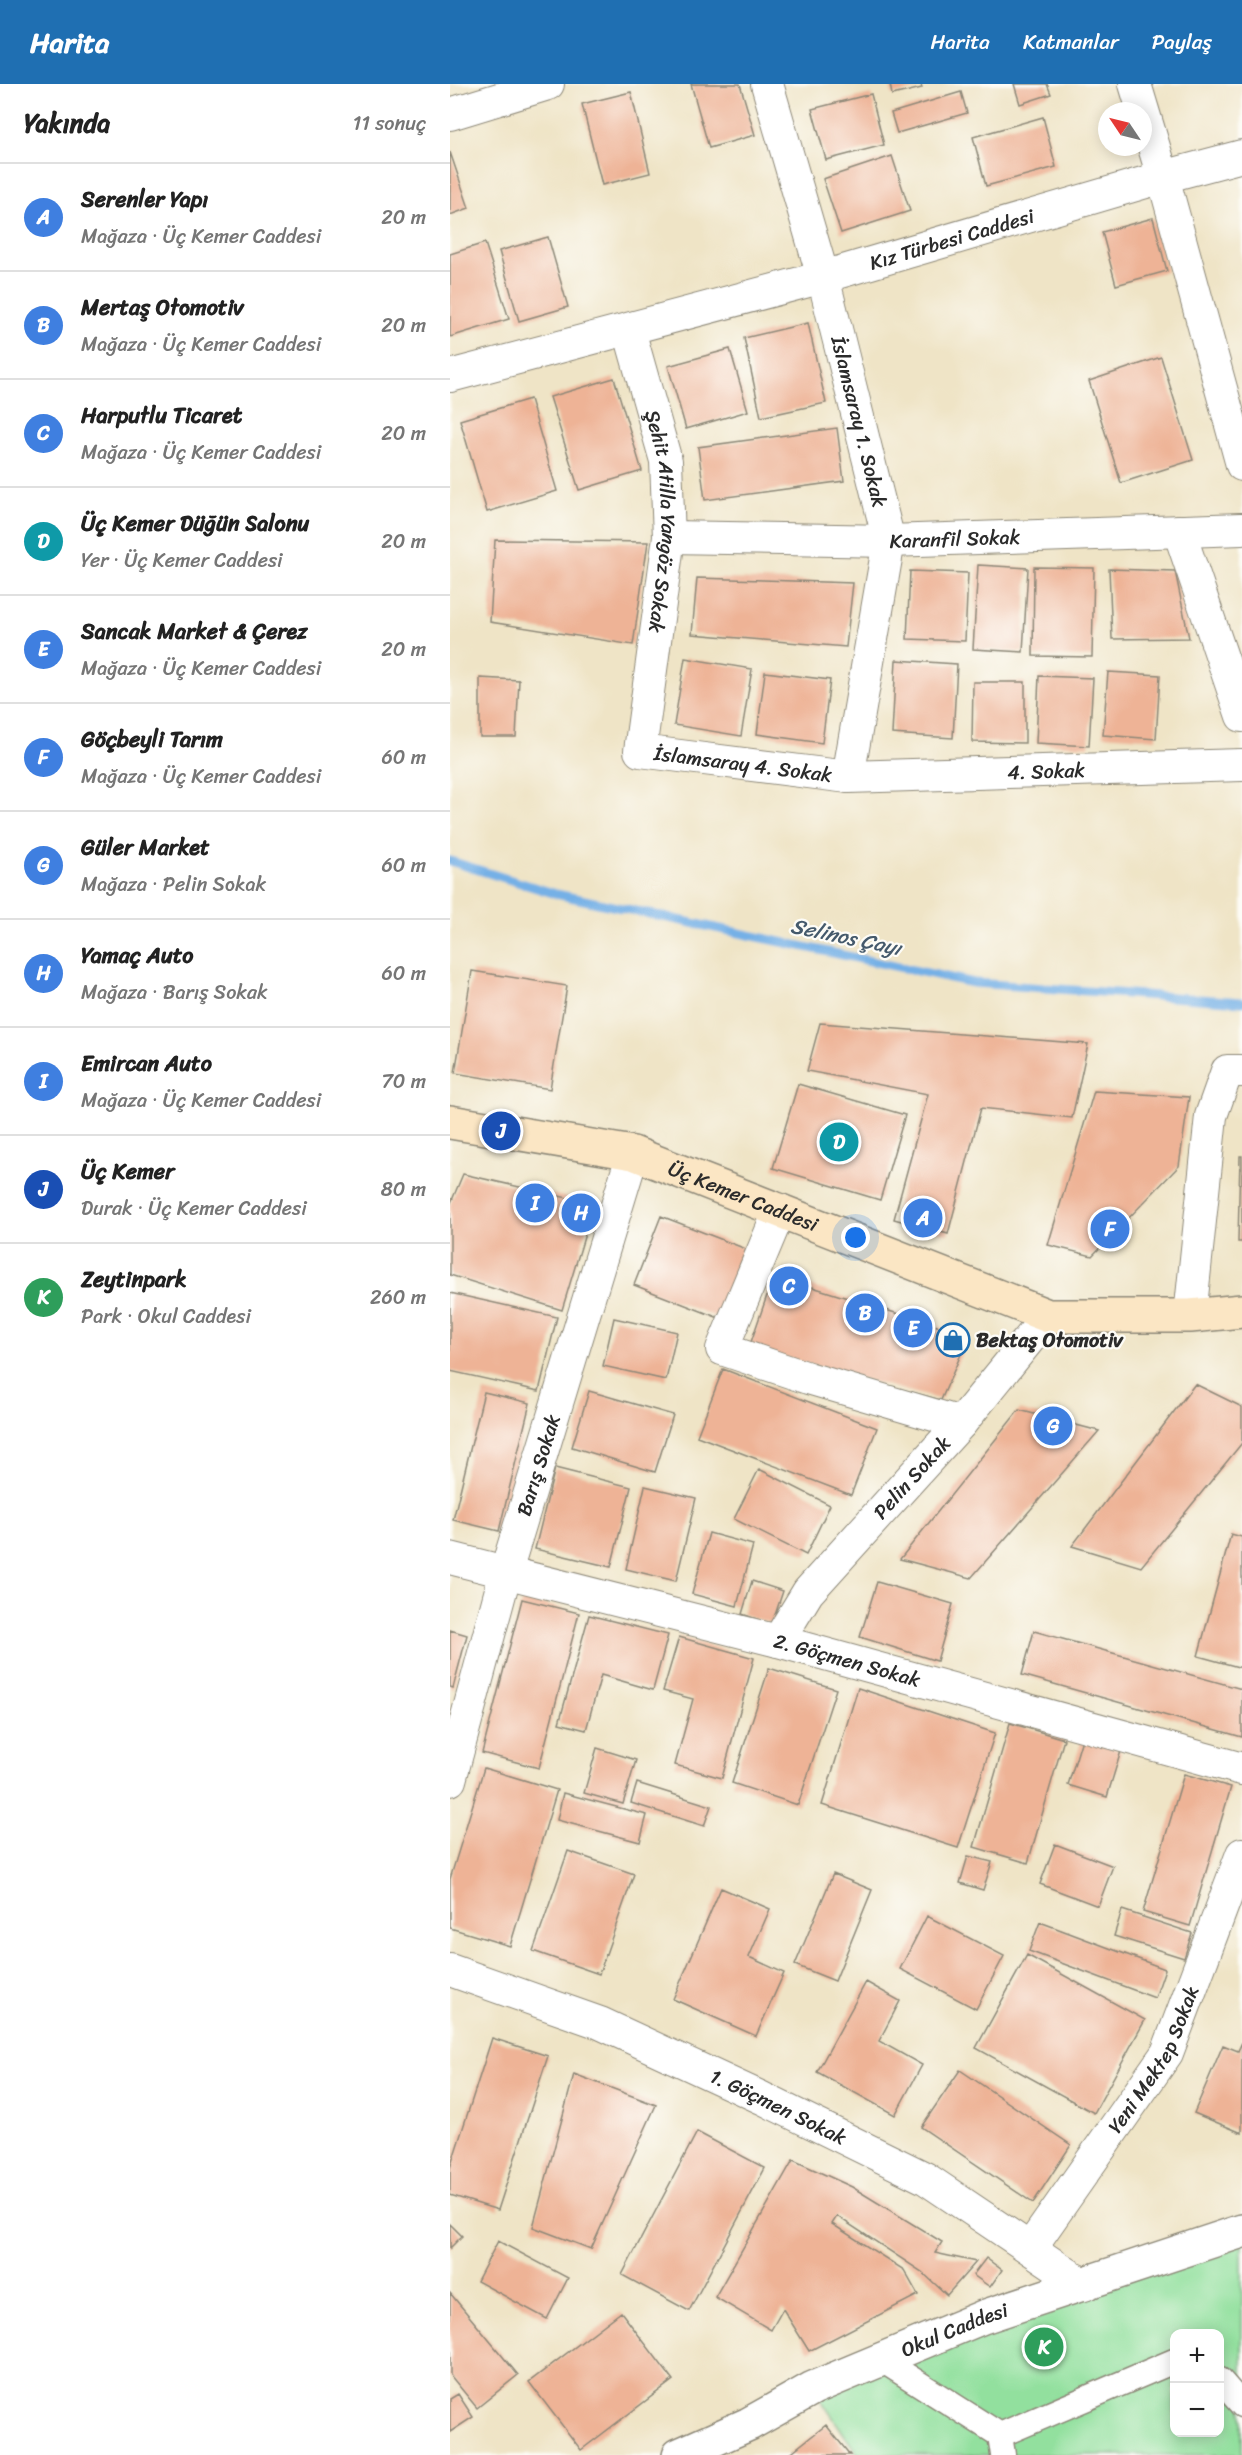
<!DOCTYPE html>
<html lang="tr">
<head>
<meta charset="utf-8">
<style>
  body { margin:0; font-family:Sriracha,sans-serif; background:#f2f2f2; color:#222 }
  .controls { position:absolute; right:18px; bottom:18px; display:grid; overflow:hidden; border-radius:12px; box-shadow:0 3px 15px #0003 }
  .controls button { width:54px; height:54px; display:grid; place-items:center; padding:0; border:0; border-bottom:2px solid #e0e0e0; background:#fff; color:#222; font:30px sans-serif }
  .compass { position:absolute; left:648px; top:18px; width:54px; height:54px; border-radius:50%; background:#fff; box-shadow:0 3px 15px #0003; rotate:305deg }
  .you { position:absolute; left:406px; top:1154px; width:21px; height:21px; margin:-15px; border:4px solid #fff; border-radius:50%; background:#1a73e8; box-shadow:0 0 0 9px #1a73e833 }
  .badge { display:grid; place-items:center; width:39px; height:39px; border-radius:50%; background:#1f6fb2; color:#fff; font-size:20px; font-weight:700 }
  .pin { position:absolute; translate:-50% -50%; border:3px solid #fff; box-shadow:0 2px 6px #0006 }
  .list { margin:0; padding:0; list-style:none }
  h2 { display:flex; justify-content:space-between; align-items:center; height:78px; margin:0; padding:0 24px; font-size:26px }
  h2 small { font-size:20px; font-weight:400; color:#767676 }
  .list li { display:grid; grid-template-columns:39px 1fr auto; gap:18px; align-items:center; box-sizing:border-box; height:108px; padding:0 24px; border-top:2px solid #e0e0e0 }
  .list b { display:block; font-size:22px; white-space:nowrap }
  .list p { margin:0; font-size:20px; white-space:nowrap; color:#767676 }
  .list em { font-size:20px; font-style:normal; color:#767676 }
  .map { position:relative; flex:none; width:792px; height:2371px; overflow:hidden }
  header { display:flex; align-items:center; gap:36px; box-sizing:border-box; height:84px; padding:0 30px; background:#1f6fb2; color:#fff }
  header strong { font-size:28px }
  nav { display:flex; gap:33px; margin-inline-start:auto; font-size:21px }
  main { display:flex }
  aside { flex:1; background:#fff }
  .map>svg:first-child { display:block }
  .green { fill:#92e09e; stroke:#5e8664; stroke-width:1.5; fill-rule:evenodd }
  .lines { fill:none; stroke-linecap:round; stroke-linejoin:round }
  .stream { stroke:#75b0e6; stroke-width:9 }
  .building { fill:#eeb396 }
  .pedestrian-casing { stroke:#8d8878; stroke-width:27 }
  .minor-casing { stroke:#8d8878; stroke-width:34 }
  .tertiary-casing { stroke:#8d8878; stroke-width:36 }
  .secondary-casing { stroke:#8d8878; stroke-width:36 }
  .pedestrian { stroke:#fff; stroke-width:24 }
  .minor { stroke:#fff; stroke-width:32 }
  .tertiary { stroke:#fff; stroke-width:33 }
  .secondary { stroke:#fbe6c4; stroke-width:33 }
  .labels { text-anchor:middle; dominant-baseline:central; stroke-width:4.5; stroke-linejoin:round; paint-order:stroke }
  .street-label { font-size:20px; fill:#2b2b2b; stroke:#fdfcf7 }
  .poi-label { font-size:20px; font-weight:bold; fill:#2b2b2b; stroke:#fdfcf7; text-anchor:start }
  .water-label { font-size:21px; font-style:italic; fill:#455a6c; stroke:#fdfcf7 }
</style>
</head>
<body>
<header>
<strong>Harita</strong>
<nav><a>Harita</a><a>Katmanlar</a><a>Paylaş</a></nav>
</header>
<main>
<aside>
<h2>Yakında<small>11 sonuç</small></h2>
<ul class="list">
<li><span class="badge" style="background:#3f7fe0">A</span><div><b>Serenler Yapı</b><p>Mağaza · Üç Kemer Caddesi</p></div><em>20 m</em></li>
<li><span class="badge" style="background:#3f7fe0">B</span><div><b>Mertaş Otomotiv</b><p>Mağaza · Üç Kemer Caddesi</p></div><em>20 m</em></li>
<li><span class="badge" style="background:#3f7fe0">C</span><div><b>Harputlu Ticaret</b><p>Mağaza · Üç Kemer Caddesi</p></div><em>20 m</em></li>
<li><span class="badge" style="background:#0f9aa8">D</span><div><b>Üç Kemer Düğün Salonu</b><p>Yer · Üç Kemer Caddesi</p></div><em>20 m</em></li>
<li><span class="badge" style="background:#3f7fe0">E</span><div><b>Sancak Market &amp; Çerez</b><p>Mağaza · Üç Kemer Caddesi</p></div><em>20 m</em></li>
<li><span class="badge" style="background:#3f7fe0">F</span><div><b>Göçbeyli Tarım</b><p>Mağaza · Üç Kemer Caddesi</p></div><em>60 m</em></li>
<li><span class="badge" style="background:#3f7fe0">G</span><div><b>Güler Market</b><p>Mağaza · Pelin Sokak</p></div><em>60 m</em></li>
<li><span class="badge" style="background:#3f7fe0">H</span><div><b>Yamaç Auto</b><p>Mağaza · Barış Sokak</p></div><em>60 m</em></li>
<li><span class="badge" style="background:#3f7fe0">I</span><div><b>Emircan Auto</b><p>Mağaza · Üç Kemer Caddesi</p></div><em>70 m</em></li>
<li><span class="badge" style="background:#1a4fb4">J</span><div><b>Üç Kemer</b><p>Durak · Üç Kemer Caddesi</p></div><em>80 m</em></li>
<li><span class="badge" style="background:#2e9e5b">K</span><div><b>Zeytinpark</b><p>Park · Okul Caddesi</p></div><em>260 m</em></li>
</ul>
</aside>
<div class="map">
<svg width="792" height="2371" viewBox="0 0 792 2371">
  <rect width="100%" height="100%" fill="#fdfcf7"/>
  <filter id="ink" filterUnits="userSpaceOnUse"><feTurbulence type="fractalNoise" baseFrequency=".0167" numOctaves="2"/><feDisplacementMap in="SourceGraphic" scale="12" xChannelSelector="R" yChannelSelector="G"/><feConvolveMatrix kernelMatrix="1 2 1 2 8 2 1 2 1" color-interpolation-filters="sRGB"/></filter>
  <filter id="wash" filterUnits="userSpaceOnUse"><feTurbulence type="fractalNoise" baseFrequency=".008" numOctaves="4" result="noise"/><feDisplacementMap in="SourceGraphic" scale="24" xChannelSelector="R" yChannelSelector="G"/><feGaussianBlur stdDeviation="1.35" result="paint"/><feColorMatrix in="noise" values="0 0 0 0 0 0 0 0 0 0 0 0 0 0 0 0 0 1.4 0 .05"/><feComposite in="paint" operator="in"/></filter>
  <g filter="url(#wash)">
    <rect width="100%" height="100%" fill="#efe4c6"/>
    <path class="green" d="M 792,2147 L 792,2371 L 408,2371 L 363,2304 ZM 724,2250 L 770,2250 L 770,2348 L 724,2348 Z"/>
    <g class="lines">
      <path class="stream" d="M 0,777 L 106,810 L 524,899 L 792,918"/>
    </g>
    <g id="blocks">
      <path class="building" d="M 241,0 L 290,0 L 305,51 L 259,64 Z
        M 440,0 L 471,0 L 472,4 L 442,11 Z
        M 564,0 L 597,0 L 601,10 L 570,20 Z
        M 181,8 L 200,89 L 152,101 L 132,20 Z
        M 511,8 L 517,29 L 447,49 L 441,29 Z
        M 421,10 L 434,61 L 376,76 L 362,25 Z
        M 593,33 L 606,83 L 536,102 L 523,53 Z
        M 0,68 L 19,124 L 0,131 Z
        M 442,72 L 460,127 L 391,149 L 373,95 Z
        M 703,134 L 717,187 L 666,201 L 652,148 Z
        M 98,153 L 118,223 L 69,237 L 49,167 Z
        M 35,159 L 59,235 L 0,253 L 0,170 Z
        M 358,239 L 376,319 L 311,333 L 294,254 Z
        M 280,265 L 298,327 L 236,345 L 218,282 Z
        M 711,273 L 743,376 L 671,399 L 639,297 Z
        M 164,294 L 192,387 L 129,406 L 100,313 Z
        M 80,315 L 107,407 L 37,428 L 10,336 Z
        M 387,344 L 394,397 L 255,416 L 248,363 Z
        M 45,456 L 198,458 L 183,561 L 40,538 Z
        M 528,481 L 578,484 L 573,568 L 523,565 Z
        M 584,483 L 644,484 L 642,573 L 583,572 Z
        M 659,485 L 725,487 L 739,554 L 662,555 Z
        M 460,487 L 518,489 L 515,557 L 457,555 Z
        M 247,494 L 403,499 L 396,563 L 242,550 Z
        M 235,574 L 302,585 L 291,652 L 224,641 Z
        M 446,576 L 507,580 L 503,654 L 442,650 Z
        M 315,588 L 380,596 L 372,659 L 307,650 Z
        M 658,588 L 710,591 L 706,655 L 653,651 Z
        M 589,592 L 643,594 L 639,662 L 586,659 Z
        M 30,594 L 69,596 L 66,653 L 30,653 Z
        M 523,598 L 575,598 L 575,659 L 522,658 Z
        M 22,887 L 117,902 L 100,1005 L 5,989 Z
        M 370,939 L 638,960 L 622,1034 L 531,1024 L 498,1150 L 444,1135 L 478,1010 L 357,987 Z
        M 348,1000 L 455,1031 L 430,1116 L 323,1084 Z
        M 644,1007 L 739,1013 L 729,1082 L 642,1172 L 598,1161 Z
        M 790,1072 L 792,1072 L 792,1158 L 788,1158 Z
        M 13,1090 L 144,1120 L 112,1226 L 0,1191 L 0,1121 Z
        M 211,1132 L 296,1165 L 269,1234 L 184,1201 Z
        M 324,1191 L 519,1252 L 491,1316 L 299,1264 Z
        M 0,1209 L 107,1233 L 89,1307 L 0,1287 Z
        M 164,1234 L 227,1248 L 216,1296 L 153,1282 Z
        M 273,1285 L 427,1344 L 401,1411 L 247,1352 Z
        M 745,1300 L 792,1323 L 792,1359 L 691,1483 L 622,1462 Z
        M 139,1307 L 223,1331 L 205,1388 L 122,1363 Z
        M 34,1308 L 80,1319 L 49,1447 L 3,1436 Z
        M 569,1326 L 649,1347 L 521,1494 L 450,1475 Z
        M 105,1384 L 181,1403 L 161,1483 L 85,1465 Z
        M 309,1385 L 380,1421 L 356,1471 L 284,1435 Z
        M 195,1402 L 246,1414 L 226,1497 L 176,1485 Z
        M 259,1449 L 303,1461 L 287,1522 L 242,1510 Z
        M 781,1450 L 792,1453 L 792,1584 L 748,1572 Z
        M 302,1497 L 333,1507 L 322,1540 L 292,1530 Z
        M 427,1498 L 503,1520 L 487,1577 L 410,1553 Z
        M 72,1515 L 129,1529 L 89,1684 L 32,1669 Z
        M 139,1531 L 218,1551 L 203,1606 L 151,1591 L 136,1646 L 109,1639 Z
        M 0,1546 L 17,1551 L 3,1604 L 0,1603 Z
        M 584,1547 L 792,1605 L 792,1653 L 572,1591 Z
        M 229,1553 L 304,1574 L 272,1694 L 225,1681 L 243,1615 L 213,1607 Z
        M 319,1584 L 386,1605 L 348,1721 L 282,1699 Z
        M 408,1604 L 545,1649 L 508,1764 L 372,1721 Z
        M 560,1639 L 614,1655 L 578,1779 L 524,1763 Z
        M 632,1655 L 671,1667 L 657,1713 L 618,1701 Z
        M 147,1664 L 186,1676 L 173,1720 L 134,1709 Z
        M 34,1684 L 107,1706 L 60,1862 L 0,1844 L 0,1795 Z
        M 734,1690 L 781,1703 L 740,1842 L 693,1828 Z
        M 187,1699 L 261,1722 L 254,1742 L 181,1719 Z
        M 113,1709 L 197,1731 L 190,1758 L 107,1736 Z
        M 605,1760 L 663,1782 L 648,1822 L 590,1800 Z
        M 118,1767 L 184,1790 L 149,1890 L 83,1867 Z
        M 518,1772 L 542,1778 L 533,1806 L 510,1799 Z
        M 383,1790 L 422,1806 L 385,1897 L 345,1881 Z
        M 271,1804 L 320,1825 L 299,1873 L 334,1889 L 306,1952 L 223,1915 Z
        M 672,1826 L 742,1849 L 734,1874 L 664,1852 Z
        M 477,1832 L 554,1872 L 526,1925 L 450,1885 Z
        M 590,1838 L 715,1885 L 705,1914 L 579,1867 Z
        M 577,1871 L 695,1936 L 644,2029 L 526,1964 Z
        M 416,1898 L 450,1917 L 429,1957 L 472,1981 L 445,2031 L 367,1988 Z
        M 42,1954 L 98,1972 L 48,2126 L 0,2111 L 0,2084 Z
        M 792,1958 L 792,2049 L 744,2029 L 773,1961 L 788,1967 Z
        M 510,1986 L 621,2061 L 583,2119 L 471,2043 Z
        M 124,1990 L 206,2021 L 141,2165 L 83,2143 Z
        M 247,2048 L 315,2084 L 239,2227 L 172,2191 Z
        M 343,2076 L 402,2103 L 492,2158 L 485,2169 L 526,2178 L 497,2211 L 472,2188 L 387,2132 L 382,2140 L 454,2186 L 468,2211 L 359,2267 L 333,2225 L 321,2246 L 265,2213 Z
        M 0,2140 L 12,2152 L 0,2164 Z
        M 48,2157 L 118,2194 L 97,2235 L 27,2197 Z
        M 536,2174 L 552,2186 L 540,2203 L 523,2191 Z
        M 0,2209 L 68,2291 L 27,2324 L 0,2291 Z
        M 171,2228 L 223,2296 L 131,2366 L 79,2298 Z
        M 8,2310 L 23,2333 L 0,2348 L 0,2315 Z
        M 376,2341 L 400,2371 L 338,2371 Z"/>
    </g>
  </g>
  <g filter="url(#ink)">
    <use href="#blocks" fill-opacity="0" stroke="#8d8878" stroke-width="1.5"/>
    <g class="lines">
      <defs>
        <path id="pedestrian" d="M 432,2276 L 550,2351
          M 770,2296 L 792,2321
          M 553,2371 L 550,2351 L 724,2277"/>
        <g id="minor">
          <path id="s1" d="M 317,0 L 373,193 L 439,457 L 398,693"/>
          <path d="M 685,0 L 713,93 L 792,72"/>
          <path d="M 0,30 L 98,0"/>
          <path id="s2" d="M 179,246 L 216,377 L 219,453 L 190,667 L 398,693 L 792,681"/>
          <path id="s3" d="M 0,292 L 373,193 L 713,93 L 792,381"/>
          <path d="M 729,447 L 792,632"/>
          <path id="s4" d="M 219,453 L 439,457 L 792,445"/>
          <path d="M 330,1126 L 272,1265 L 358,1294 L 511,1339"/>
          <path d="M 740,1232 L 761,1032 L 777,987 L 792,987"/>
          <path id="s5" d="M 0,1474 L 328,1557 L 792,1685"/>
          <path id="s6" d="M 328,1557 L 358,1508 L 511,1339 L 598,1232"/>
          <path id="s7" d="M 0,1696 L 56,1487 L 183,1069"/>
          <path id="s8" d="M 0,1886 L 150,1939 L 312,2014 L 475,2094 L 634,2201"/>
          <path id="s9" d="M 581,2163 L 717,1969 L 792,1770"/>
        </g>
        <g id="tertiary">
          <path id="s10" d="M 229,2371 L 299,2340 L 363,2304 L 533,2233 L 792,2147"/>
        </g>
        <g id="secondary">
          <path id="s11" d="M 0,1038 L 183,1069 L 598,1232 L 740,1232 L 792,1227"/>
        </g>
      </defs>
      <use href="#pedestrian" class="pedestrian-casing"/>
      <use href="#minor" class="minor-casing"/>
      <use href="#tertiary" class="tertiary-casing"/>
      <use href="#secondary" class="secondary-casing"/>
      <use href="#pedestrian" class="pedestrian"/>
      <use href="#minor" class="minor"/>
      <use href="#tertiary" class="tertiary"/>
      <use href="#secondary" class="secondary"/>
    </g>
  </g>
  <defs>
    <symbol id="shop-ring" viewBox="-11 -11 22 22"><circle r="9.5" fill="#fdfcf7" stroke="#1f6fb2" stroke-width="1.5"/><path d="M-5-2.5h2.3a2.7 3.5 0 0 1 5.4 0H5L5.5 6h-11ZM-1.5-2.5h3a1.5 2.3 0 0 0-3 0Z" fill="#1f6fb2"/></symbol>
  </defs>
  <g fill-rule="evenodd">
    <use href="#shop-ring" x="484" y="1237" width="38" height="38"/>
  </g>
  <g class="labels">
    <g class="street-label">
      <text stroke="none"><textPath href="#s3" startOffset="520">Kız Türbesi Caddesi</textPath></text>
      <text stroke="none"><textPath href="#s1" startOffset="350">İslamsaray 1. Sokak</textPath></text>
      <text stroke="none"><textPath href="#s2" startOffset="196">Şehit Atilla Yangöz Sokak</textPath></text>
      <text stroke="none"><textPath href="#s4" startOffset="286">Karanfil Sokak</textPath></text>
      <text stroke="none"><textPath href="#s2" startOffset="532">İslamsaray 4. Sokak</textPath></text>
      <text stroke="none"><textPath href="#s2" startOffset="836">4. Sokak</textPath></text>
      <text stroke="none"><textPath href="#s11" startOffset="304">Üç Kemer Caddesi</textPath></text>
      <text stroke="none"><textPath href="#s7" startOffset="327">Barış Sokak</textPath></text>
      <text stroke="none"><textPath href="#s6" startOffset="212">Pelin Sokak</textPath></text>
      <text stroke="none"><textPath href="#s5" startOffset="410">2. Göçmen Sokak</textPath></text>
      <text stroke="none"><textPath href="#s9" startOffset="225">Yeni Mektep Sokak</textPath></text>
      <text stroke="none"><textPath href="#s8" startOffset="356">1. Göçmen Sokak</textPath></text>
      <text stroke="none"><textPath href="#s10" startOffset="303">Okul Caddesi</textPath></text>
    </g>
    <g class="poi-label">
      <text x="526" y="1256">Bektaş Otomotiv</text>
    </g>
    <g class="water-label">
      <text transform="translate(396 853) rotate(12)">Selinos Çayı</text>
    </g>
  </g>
</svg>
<div class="controls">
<button>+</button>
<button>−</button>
</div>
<svg class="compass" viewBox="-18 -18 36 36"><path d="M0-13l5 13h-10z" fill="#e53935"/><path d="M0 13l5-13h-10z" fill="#767676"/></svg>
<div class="you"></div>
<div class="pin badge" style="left:473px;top:1134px;background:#3f7fe0">A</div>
<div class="pin badge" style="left:415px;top:1229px;background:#3f7fe0">B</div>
<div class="pin badge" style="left:339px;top:1202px;background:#3f7fe0">C</div>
<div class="pin badge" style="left:389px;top:1058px;background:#0f9aa8">D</div>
<div class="pin badge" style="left:463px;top:1244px;background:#3f7fe0">E</div>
<div class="pin badge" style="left:660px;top:1145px;background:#3f7fe0">F</div>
<div class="pin badge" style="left:603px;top:1342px;background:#3f7fe0">G</div>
<div class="pin badge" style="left:131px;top:1129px;background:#3f7fe0">H</div>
<div class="pin badge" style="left:85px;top:1119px;background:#3f7fe0">I</div>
<div class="pin badge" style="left:51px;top:1047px;background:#1a4fb4">J</div>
<div class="pin badge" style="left:594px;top:2263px;background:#2e9e5b">K</div>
</div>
</main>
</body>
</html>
